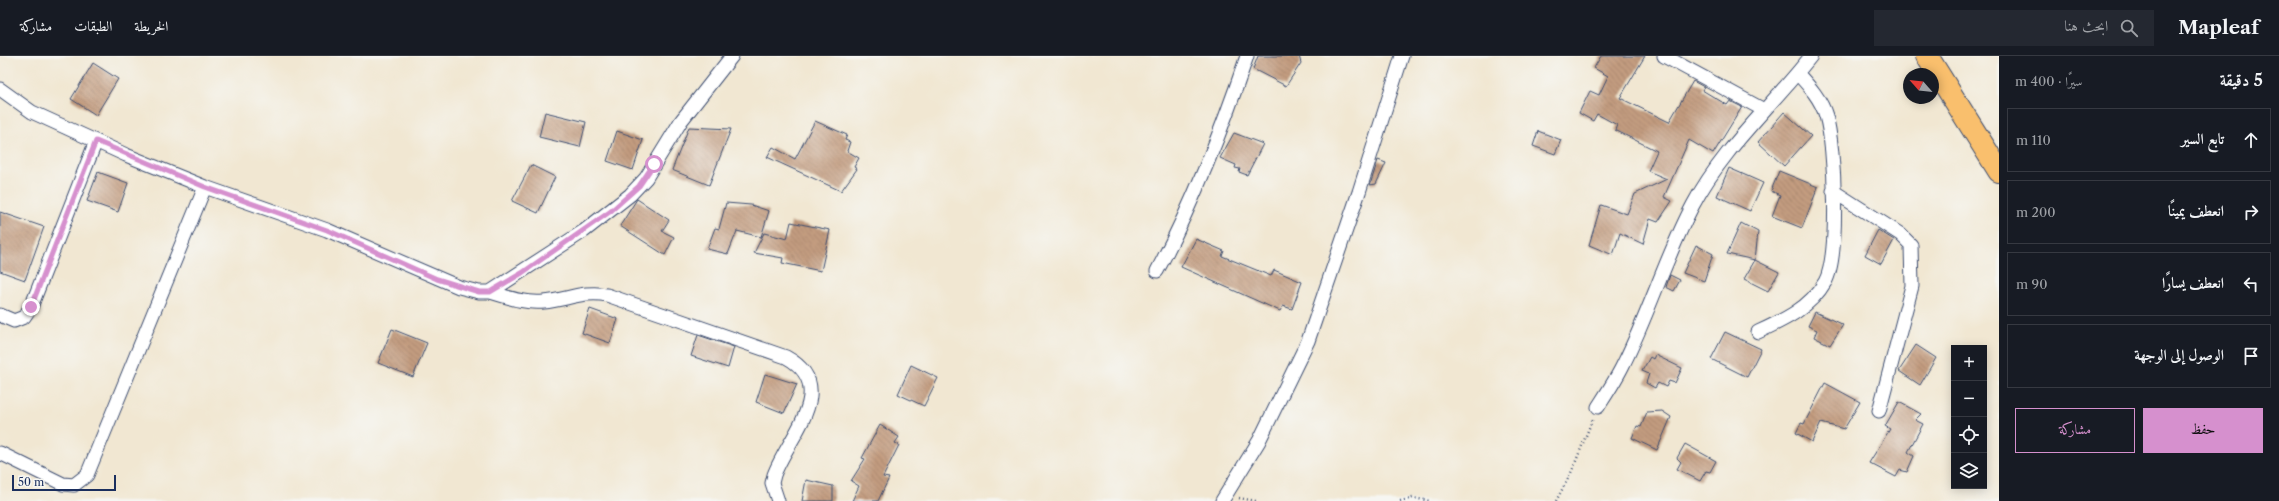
<!DOCTYPE html>
<html lang="ar">
<head>
<meta charset="utf-8">
<style>
  body { margin:0; font-family:"Libre Caslon Text",Amiri,serif; background:#242831; color:#f1f3f6; direction:rtl }
  .controls { position:absolute; right:12px; bottom:12px; display:grid; overflow:hidden; border-radius:0px; box-shadow:0 2px 10px #0003 }
  .controls button { width:36px; height:36px; display:grid; place-items:center; padding:0; border:0; border-bottom:1px solid #363941; background:#171b24; color:#f1f3f6; font:20px sans-serif }
  .compass { position:absolute; left:1903px; top:12px; width:36px; height:36px; border-radius:50%; background:#171b24; box-shadow:0 2px 10px #0003; rotate:297deg }
  .scale { position:absolute; left:12px; bottom:10px; width:104px; box-sizing:border-box; padding-left:4px; border:2px solid #1b2f5e; border-top:0; font-size:11px; line-height:14px; white-space:nowrap; color:#1b2f5e; -webkit-text-stroke:3px #f6f6f2; paint-order:stroke }
  .stop { position:absolute; width:12px; height:12px; margin:-9px; border:3px solid #d690ce; border-radius:50%; background:#fff }
  .stop.end { background:#d690ce; border-color:#fff; box-shadow:0 1px 4px #0008 }
  .list { margin:0; padding:0; list-style:none }
  h2 { display:flex; justify-content:space-between; align-items:center; height:52px; margin:0; padding:0 16px; font-size:17px }
  h2 small { font-size:13px; font-weight:400; color:#9ea1a6 }
  .list li { display:grid; grid-template-columns:26px 1fr auto; gap:12px; align-items:center; box-sizing:border-box; height:64px; margin:0 8px 8px; padding:0 8px; border:1px solid #363941; border-radius:0px }
  .list b { display:block; font-size:15px; white-space:nowrap }
  .list em { font-size:13px; font-style:normal; color:#9ea1a6 }
  .actions { display:flex; gap:8px; padding:12px 16px }
  .actions a { flex:1; padding:9px 0; border:1px solid #d690ce; border-radius:0px; text-align:center; font-size:14px; color:#d690ce }
  .actions .main { background:#d690ce; color:#111 }
  .icon { flex:none; width:22px; height:22px; fill:none; stroke:currentColor; stroke-width:2; stroke-linecap:round; stroke-linejoin:round }
  .map { position:relative; flex:none; width:1999px; height:445px; overflow:hidden; direction:ltr }
  header { display:flex; align-items:center; gap:24px; box-sizing:border-box; height:56px; padding:0 20px; background:#171b24; border-bottom:1px solid #363941 }
  header strong { font-size:19px }
  nav { display:flex; gap:22px; margin-inline-start:auto; font-size:14px }
  .search { width:280px; height:36px; background:#242831; display:flex; align-items:center; gap:10px; box-sizing:border-box; padding:0 14px; border-radius:0px; color:#9ea1a6; font-size:15px }
  main { display:flex }
  aside { flex:1; background:#171b24 }
  .map>svg:first-child { display:block }
  .building { fill:url(#building-back-hatch) }
  .lines { fill:none; stroke-linecap:round; stroke-linejoin:round }
  .minor-casing { stroke:#3b4b6f; stroke-width:15 }
  .trunk-casing { stroke:#3b4b6f; stroke-width:24 }
  .path { stroke:#3b4b6f; stroke-width:2.5; stroke-dasharray:1 3; stroke-linecap:butt }
  .minor { stroke:#fff; stroke-width:13 }
  .trunk { stroke:#f9bf6d; stroke-width:22 }
  .route { stroke:#d690ce; stroke-width:5 }
</style>
</head>
<body>
<header>
<strong>Mapleaf</strong>
<div class="search"><svg class="icon" aria-label="search" viewBox="0 0 24 24"><circle cx="10" cy="10" r="6"/><path d="M15 15l6 6"/></svg>ابحث هنا</div>
<nav><a>الخريطة</a><a>الطبقات</a><a>مشاركة</a></nav>
</header>
<main>
<aside>
<h2>5 دقيقة<small>سيرًا · 400 m</small></h2>
<ul class="list">
<li><svg class="icon" aria-label="ahead" viewBox="0 0 24 24"><path d="M12 20V5M6 11l6-6 6 6"/></svg><div><b>تابع السير</b></div><em>110 m</em></li>
<li><svg class="icon" aria-label="right" viewBox="0 0 24 24"><path d="M7 20v-9h11M14 6l5 5-5 5"/></svg><div><b>انعطف يمينًا</b></div><em>200 m</em></li>
<li><svg class="icon" aria-label="left" viewBox="0 0 24 24"><path d="M17 20v-9H6M10 6l-5 5 5 5"/></svg><div><b>انعطف يسارًا</b></div><em>90 m</em></li>
<li><svg class="icon" aria-label="arrive" viewBox="0 0 24 24"><path d="M6 21V4h12l-3 4 3 4H6"/></svg><div><b>الوصول إلى الوجهة</b></div></li>
</ul>
<div class="actions"><a class="main">حفظ</a><a>مشاركة</a></div>
</aside>
<div class="map">
<svg width="1999" height="445" viewBox="0 0 1999 445">
  <defs>
    <pattern id="building-back-hatch" width="6" height="6" patternUnits="userSpaceOnUse"><rect width="6" height="6" fill="#c39c7f"/><path d="M-1 5l2 2M0 0l6 6M5-1l2 2" fill="none" stroke="#9e806b"/></pattern>
  </defs>
  <rect width="100%" height="100%" fill="#f6f6f2"/>
  <filter id="ink" filterUnits="userSpaceOnUse"><feTurbulence type="fractalNoise" baseFrequency=".025" numOctaves="2"/><feDisplacementMap in="SourceGraphic" scale="8" xChannelSelector="R" yChannelSelector="G"/><feConvolveMatrix kernelMatrix="1 2 1 2 8 2 1 2 1" color-interpolation-filters="sRGB"/></filter>
  <filter id="wash" filterUnits="userSpaceOnUse"><feTurbulence type="fractalNoise" baseFrequency=".012" numOctaves="4" result="noise"/><feDisplacementMap in="SourceGraphic" scale="16" xChannelSelector="R" yChannelSelector="G"/><feGaussianBlur stdDeviation="0.9" result="paint"/><feColorMatrix in="noise" values="0 0 0 0 0 0 0 0 0 0 0 0 0 0 0 0 0 1.4 0 .05"/><feComposite in="paint" operator="in"/></filter>
  <g filter="url(#wash)">
    <rect width="100%" height="100%" fill="#f1e7d2"/>
    <g id="blocks">
      <path class="building" d="M 1258,0 L 1299,0 L 1301,7 L 1286,30 L 1253,13 Z
        M 1601,0 L 1645,0 L 1620,42 L 1669,66 L 1693,25 L 1704,31 L 1702,34 L 1727,49 L 1730,45 L 1742,51 L 1713,98 L 1689,84 L 1664,141 L 1672,145 L 1658,166 L 1650,163 L 1643,188 L 1620,177 L 1613,199 L 1589,189 L 1601,149 L 1627,158 L 1635,138 L 1667,123 L 1648,115 L 1657,95 L 1615,74 L 1617,69 L 1597,58 L 1593,65 L 1579,57 L 1590,35 L 1599,39 L 1608,20 L 1594,12 Z
        M 93,7 L 118,23 L 96,59 L 71,43 Z
        M 545,56 L 586,66 L 580,91 L 539,81 Z
        M 1784,56 L 1811,80 L 1784,110 L 1758,86 Z
        M 815,65 L 847,79 L 845,84 L 850,86 L 847,95 L 859,102 L 854,111 L 857,113 L 841,135 L 767,101 L 773,91 L 795,103 Z
        M 689,71 L 731,73 L 709,129 L 672,114 Z
        M 617,75 L 643,84 L 633,114 L 607,105 Z
        M 1538,75 L 1561,84 L 1555,98 L 1533,90 Z
        M 1234,77 L 1263,88 L 1247,119 L 1239,116 L 1240,113 L 1235,112 L 1236,109 L 1220,102 Z
        M 1378,104 L 1386,107 L 1376,128 L 1370,129 Z
        M 531,109 L 555,121 L 538,157 L 512,145 Z
        M 1729,112 L 1763,127 L 1750,155 L 1717,140 Z
        M 1779,115 L 1818,131 L 1802,172 L 1772,160 L 1780,139 L 1771,135 Z
        M 98,116 L 128,127 L 118,156 L 87,145 Z
        M 637,143 L 669,164 L 662,175 L 674,181 L 665,199 L 620,170 Z
        M 726,147 L 751,149 L 769,155 L 761,181 L 737,175 L 728,198 L 707,193 L 715,172 L 719,173 Z
        M 0,156 L 44,171 L 25,224 L 0,215 Z
        M 791,166 L 830,174 L 821,215 L 782,207 L 783,202 L 754,197 L 764,177 L 787,183 Z
        M 1741,167 L 1758,176 L 1755,204 L 1727,198 Z
        M 1878,174 L 1894,184 L 1881,208 L 1865,199 Z
        M 1196,183 L 1224,195 L 1222,200 L 1271,220 L 1274,214 L 1302,226 L 1292,253 L 1283,250 L 1280,255 L 1181,211 Z
        M 1696,189 L 1713,198 L 1704,225 L 1683,217 Z
        M 1755,204 L 1779,216 L 1768,235 L 1744,223 Z
        M 1670,219 L 1680,224 L 1674,235 L 1666,231 Z
        M 590,253 L 618,263 L 610,287 L 582,277 Z
        M 1815,256 L 1843,269 L 1830,289 L 1814,281 L 1817,274 L 1808,270 Z
        M 392,273 L 427,287 L 413,321 L 378,307 Z
        M 1725,276 L 1761,293 L 1747,321 L 1711,303 Z
        M 698,279 L 734,291 L 728,312 L 691,300 Z
        M 1916,289 L 1936,302 L 1920,329 L 1899,315 Z
        M 1655,299 L 1682,312 L 1675,327 L 1669,325 L 1666,331 L 1658,327 L 1655,332 L 1646,327 L 1649,318 L 1642,315 L 1650,301 L 1653,303 Z
        M 911,309 L 938,322 L 924,350 L 898,338 Z
        M 765,318 L 797,328 L 784,357 L 756,346 Z
        M 1825,327 L 1860,346 L 1844,373 L 1821,367 L 1812,386 L 1796,377 L 1801,367 L 1804,368 Z
        M 1899,346 L 1921,358 L 1915,364 L 1923,368 L 1908,396 L 1914,400 L 1907,416 L 1900,414 L 1896,421 L 1869,407 L 1890,373 L 1885,370 Z
        M 1662,355 L 1671,361 L 1657,394 L 1632,382 L 1637,370 L 1641,371 L 1647,356 Z
        M 880,369 L 899,381 L 895,387 L 899,389 L 883,421 L 889,422 L 878,445 L 852,445 L 859,430 L 851,425 L 865,403 L 862,402 Z
        M 1685,388 L 1716,405 L 1710,416 L 1706,415 L 1700,425 L 1677,413 L 1681,406 L 1677,402 Z
        M 806,424 L 833,430 L 833,445 L 802,445 Z"/>
    </g>
  </g>
  <g filter="url(#ink)">
    <use href="#blocks" fill-opacity="0" stroke="#3b4b6f" stroke-width="1"/>
    <g class="lines">
      <defs>
        <path id="minor" d="M 1664,0 L 1764,54
          M 0,33 L 32,56 L 126,99 L 205,131 L 327,174 L 459,231 L 479,236 L 490,236 L 584,175 L 630,139 L 646,122 L 681,65 L 732,0
          M 1833,135 L 1900,178 L 1911,189 L 1912,230 L 1879,355
          M 1157,215 C 1194,146 1222,74 1247,0
          M 490,236 C 507,241 526,248 544,246 C 566,244 585,234 607,239 L 786,301 C 841,331 787,382 774,419 L 772,427 L 778,445
          M 0,259 L 14,265 L 24,261 L 31,251 L 96,85
          M 1758,276 C 1784,264 1810,252 1825,226 C 1840,201 1835,90 1826,60 C 1821,43 1809,30 1798,18
          M 1598,351 C 1607,337 1617,322 1624,307 C 1650,255 1666,200 1693,149 C 1723,92 1772,50 1811,0
          M 0,397 L 63,428 L 74,429 L 87,419 L 205,131
          M 1222,445 L 1259,385 L 1308,285 L 1359,136 L 1402,0"/>
        <path id="trunk" d="M 1927,0 L 1999,115"/>
      </defs>
      <use href="#minor" class="minor-casing"/>
      <use href="#trunk" class="trunk-casing"/>
      <path class="path" d="M 1239,442 L 1256,445
        M 1400,445 L 1413,442 L 1430,445
        M 1556,445 L 1572,415 L 1593,362"/>
      <use href="#minor" class="minor"/>
      <use href="#trunk" class="trunk"/>
    </g>
  </g>
  <g class="lines" filter="url(#ink)">
    <path class="route" d="M 31,251 L 96,85 L 205,131 L 327,174 L 437,223 L 479,236 L 490,236 L 522,217 L 611,155 L 639,130 L 654,108"/>
  </g>
</svg>
<div class="controls">
<button>+</button>
<button>−</button>
<button><svg class="icon" aria-label="locate" viewBox="0 0 24 24"><circle cx="12" cy="12" r="6"/><path d="M12 2v4M12 18v4M2 12h4M18 12h4"/></svg></button>
<button><svg class="icon" aria-label="layers" viewBox="0 0 24 24"><path d="M12 4l9 5-9 5-9-5zM3 14l9 5 9-5"/></svg></button>
</div>
<svg class="compass" viewBox="-18 -18 36 36"><path d="M0-13l5 13h-10z" fill="#e53935"/><path d="M0 13l5-13h-10z" fill="#9ea1a6"/></svg>
<div class="scale">50 m</div>
<div class="stop" style="left:654px;top:108px"></div>
<div class="stop end" style="left:31px;top:251px"></div>
</div>
</main>
</body>
</html>
